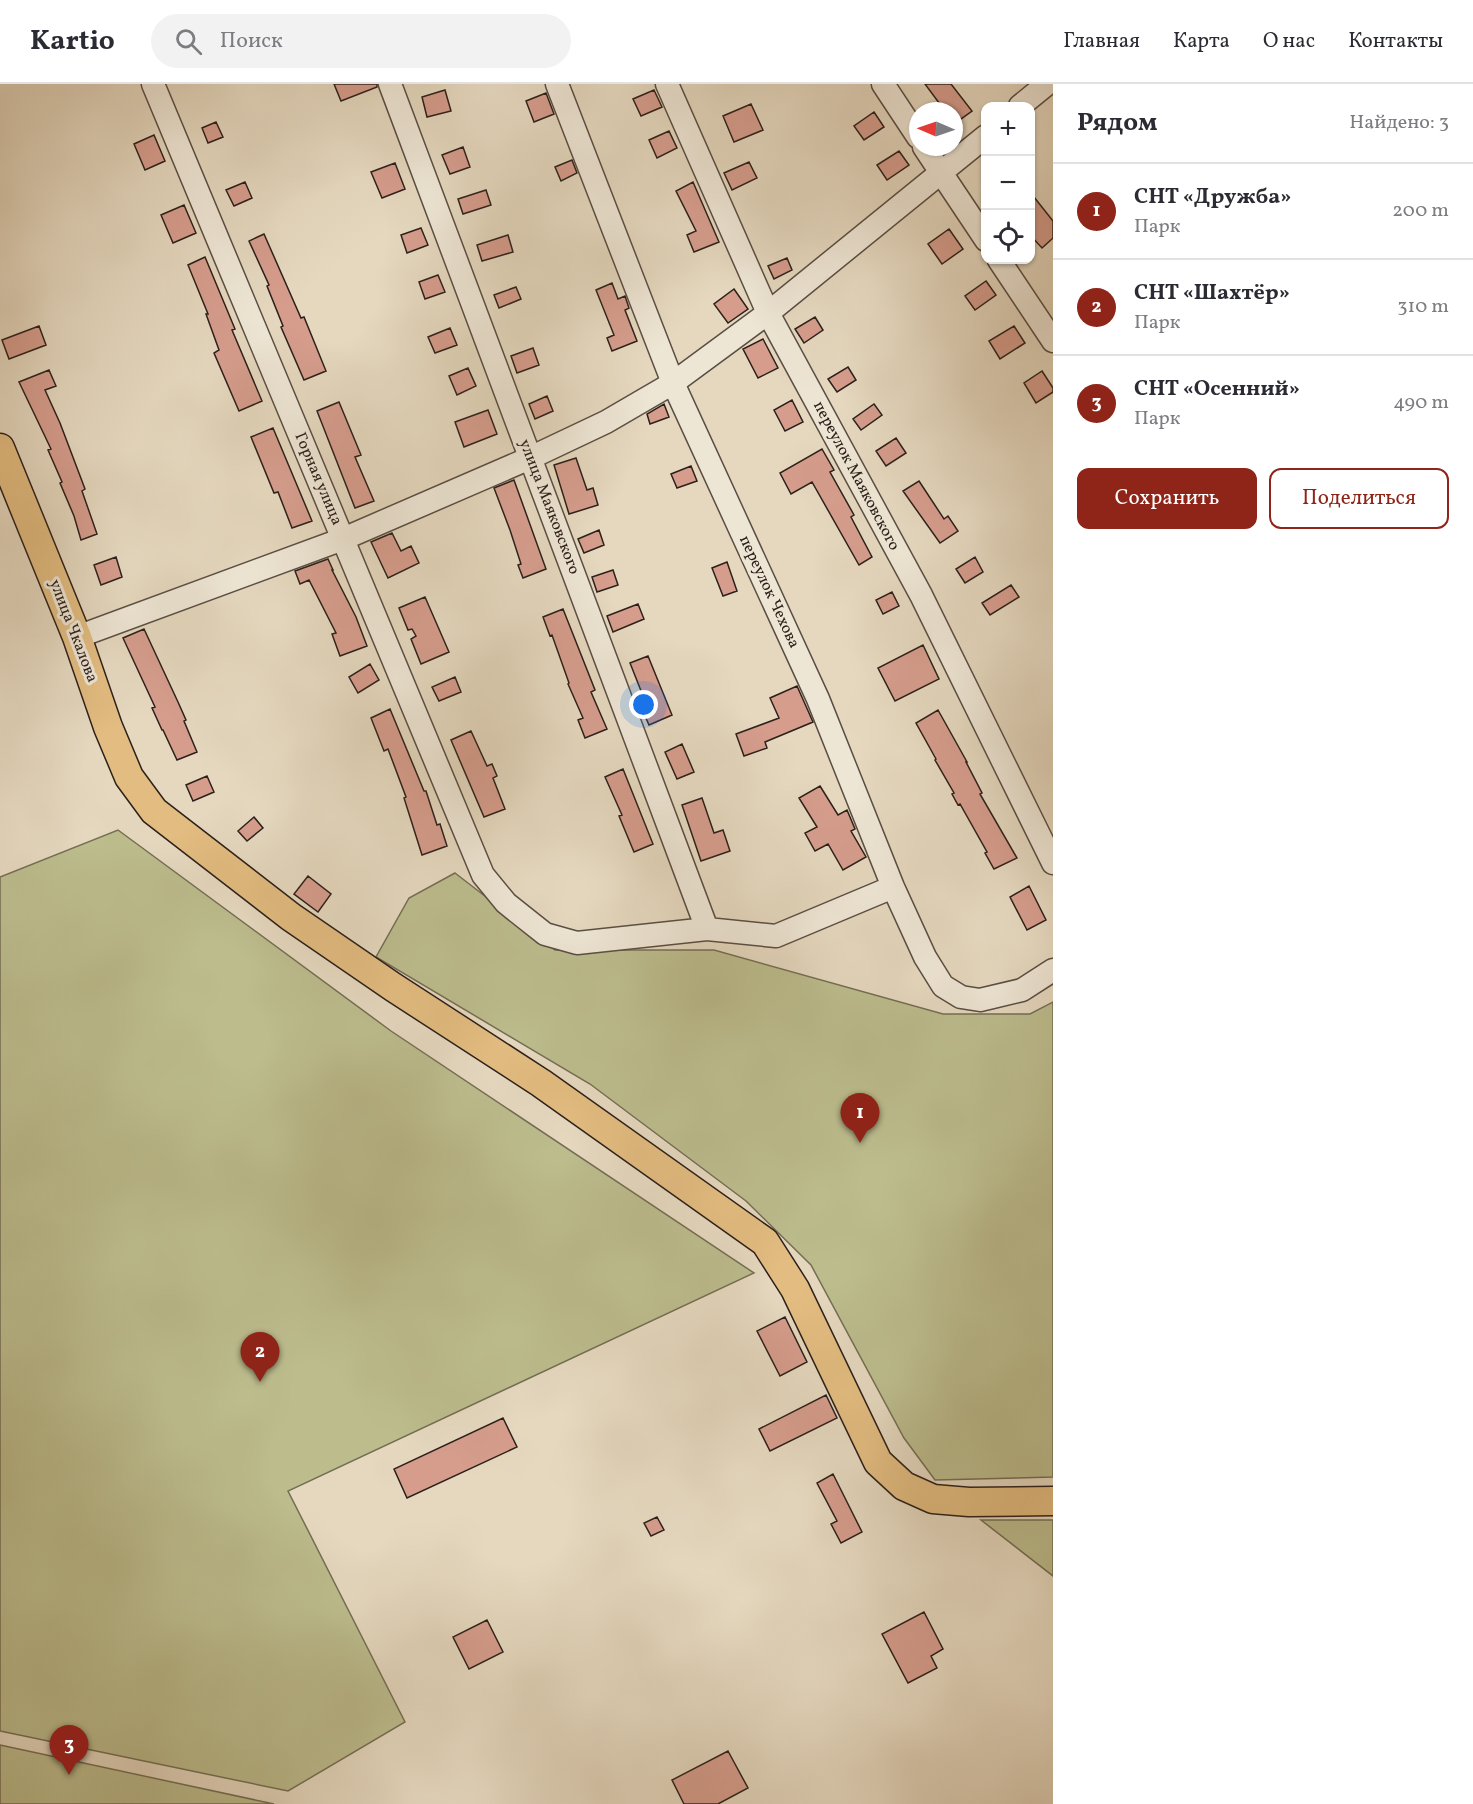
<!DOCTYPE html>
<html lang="ru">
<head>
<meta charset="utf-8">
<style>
  body { margin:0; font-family:Vollkorn,serif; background:#f2f2f3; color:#2b2b33 }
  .controls { position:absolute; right:18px; top:18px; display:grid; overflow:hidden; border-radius:12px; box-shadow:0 2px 4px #0004 }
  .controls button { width:54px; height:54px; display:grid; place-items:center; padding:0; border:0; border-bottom:2px solid #e1e1e2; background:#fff; color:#2b2b33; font:30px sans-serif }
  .compass { position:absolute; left:909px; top:18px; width:54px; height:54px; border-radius:50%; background:#fff; box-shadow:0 2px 4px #0004; rotate:272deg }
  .you { position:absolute; left:644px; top:621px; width:21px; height:21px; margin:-15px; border:4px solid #fff; border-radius:50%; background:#1a73e8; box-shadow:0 0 0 9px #1a73e833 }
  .badge { display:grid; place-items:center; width:39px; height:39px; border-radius:50%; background:#8f2418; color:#fff; font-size:20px; font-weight:700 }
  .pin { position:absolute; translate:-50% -50px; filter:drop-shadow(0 2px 3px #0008) }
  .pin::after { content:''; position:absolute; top:32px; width:21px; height:18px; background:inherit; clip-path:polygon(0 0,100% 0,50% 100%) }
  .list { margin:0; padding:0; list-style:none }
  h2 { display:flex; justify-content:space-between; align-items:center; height:78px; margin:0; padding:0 24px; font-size:26px }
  h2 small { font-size:20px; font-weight:400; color:#7c7c81 }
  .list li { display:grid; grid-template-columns:39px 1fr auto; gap:18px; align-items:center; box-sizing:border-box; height:96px; padding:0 24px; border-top:2px solid #e1e1e2 }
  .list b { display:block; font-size:22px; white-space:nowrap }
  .list p { margin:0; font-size:20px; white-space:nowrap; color:#7c7c81 }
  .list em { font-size:20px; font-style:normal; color:#7c7c81 }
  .actions { display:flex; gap:12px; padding:18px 24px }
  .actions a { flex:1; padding:14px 0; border:2px solid #8f2418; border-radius:12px; text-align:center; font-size:21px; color:#8f2418 }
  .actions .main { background:#8f2418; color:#fff }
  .icon { flex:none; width:33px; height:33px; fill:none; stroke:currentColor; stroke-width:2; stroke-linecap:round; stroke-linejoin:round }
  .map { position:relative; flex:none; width:1053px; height:1720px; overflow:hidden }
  header { display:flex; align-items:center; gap:36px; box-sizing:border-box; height:84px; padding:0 30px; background:#fff; border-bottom:2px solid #e1e1e2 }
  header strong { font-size:28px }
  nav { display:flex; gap:33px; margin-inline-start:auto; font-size:21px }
  .search { width:420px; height:54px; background:#f2f2f3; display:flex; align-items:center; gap:15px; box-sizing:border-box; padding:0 21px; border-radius:33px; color:#7c7c81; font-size:22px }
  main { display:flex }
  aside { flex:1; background:#fff }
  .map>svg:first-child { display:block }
  .green { fill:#bcbc8d; stroke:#746e54; stroke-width:1.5 }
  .building { fill:#d69d8d; stroke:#2c201b; stroke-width:1.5 }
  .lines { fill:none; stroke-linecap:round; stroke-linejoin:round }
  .minor-casing { stroke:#5a4e44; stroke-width:25 }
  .major-casing { stroke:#2c201b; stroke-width:31 }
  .minor { stroke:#eee6d5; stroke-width:22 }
  .major { stroke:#e2bc80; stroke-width:28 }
  .labels { text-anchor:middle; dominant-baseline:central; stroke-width:6; stroke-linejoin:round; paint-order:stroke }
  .street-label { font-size:16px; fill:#2c201b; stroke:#eee6d5 }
</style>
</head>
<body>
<header>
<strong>Kartio</strong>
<div class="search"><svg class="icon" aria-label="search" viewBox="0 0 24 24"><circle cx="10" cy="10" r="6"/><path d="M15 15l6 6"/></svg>Поиск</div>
<nav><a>Главная</a><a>Карта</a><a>О нас</a><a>Контакты</a></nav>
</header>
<main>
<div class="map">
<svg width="1053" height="1720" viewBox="0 0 1053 1720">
  <rect width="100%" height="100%" fill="#e5d8bf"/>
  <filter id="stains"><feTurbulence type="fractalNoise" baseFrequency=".00333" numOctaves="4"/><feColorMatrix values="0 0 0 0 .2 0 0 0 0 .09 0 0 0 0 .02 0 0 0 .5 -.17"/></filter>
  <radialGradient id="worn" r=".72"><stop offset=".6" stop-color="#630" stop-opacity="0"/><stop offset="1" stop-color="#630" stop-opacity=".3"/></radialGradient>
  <path class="green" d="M 118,746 L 391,947 L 754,1189 L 288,1407 L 405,1638 L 288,1707 L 0,1647 L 0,793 Z
    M 455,789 L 555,866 L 714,866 L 943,930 L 1030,930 L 1053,918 L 1053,1393 L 935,1396 L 904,1354 L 811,1181 L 746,1117 L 590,1000 L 376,873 L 409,814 Z
    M 981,1436 L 1053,1436 L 1053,1492 Z
    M 0,1661 L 274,1720 L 0,1720 Z"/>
  <path class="building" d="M 334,0 L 377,0 L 377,3 L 341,17 Z
    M 925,0 L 951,0 L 972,27 L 954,40 L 954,27 L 945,27 Z
    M 445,6 L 451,27 L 427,33 L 422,13 Z
    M 654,6 L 662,23 L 641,32 L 633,15 Z
    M 546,9 L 554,30 L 534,38 L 526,17 Z
    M 751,20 L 763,46 L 734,58 L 723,32 Z
    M 874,28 L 884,43 L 864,56 L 854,42 Z
    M 216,38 L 223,53 L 208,59 L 202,44 Z
    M 669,47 L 677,64 L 657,74 L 649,56 Z
    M 154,51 L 165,77 L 145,86 L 134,60 Z
    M 463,63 L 470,83 L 450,90 L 442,71 Z
    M 899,67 L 909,81 L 887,96 L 877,81 Z
    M 572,76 L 577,89 L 561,97 L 555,83 Z
    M 749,78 L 757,94 L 732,106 L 724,89 Z
    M 395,79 L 405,105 L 382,114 L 371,88 Z
    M 245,98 L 252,114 L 234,122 L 226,106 Z
    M 693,98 L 719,158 L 694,168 L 687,151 L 696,147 L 676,107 Z
    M 486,106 L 491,121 L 463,130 L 458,115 Z
    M 1030,108 L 1053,137 L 1053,154 L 1042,164 L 1030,151 Z
    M 184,121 L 196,149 L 173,159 L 161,131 Z
    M 421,144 L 428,161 L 407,169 L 401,151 Z
    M 949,145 L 963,165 L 942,180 L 928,160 Z
    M 264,150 L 301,234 L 304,233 L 326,287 L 304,296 L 281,243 L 283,242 L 267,202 L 269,201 L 249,157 Z
    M 508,151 L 513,168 L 482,177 L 477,161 Z
    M 205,173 L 235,245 L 232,246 L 262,317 L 239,327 L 214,269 L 219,266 L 206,230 L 208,230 L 188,181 Z
    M 787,174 L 792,186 L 774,195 L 768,182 Z
    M 438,191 L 445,208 L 425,215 L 419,198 Z
    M 986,197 L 996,211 L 975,226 L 965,212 Z
    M 612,199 L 618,215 L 625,212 L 629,224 L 625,226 L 637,257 L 612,267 L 607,254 L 614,251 L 596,206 Z
    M 516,203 L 521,215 L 499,224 L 494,211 Z
    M 734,205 L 748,225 L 728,239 L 714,220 Z
    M 815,233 L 823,246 L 804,259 L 795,245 Z
    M 39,242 L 46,261 L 9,275 L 2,256 Z
    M 1014,242 L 1025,259 L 1000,275 L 989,257 Z
    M 450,244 L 457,261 L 435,269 L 428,253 Z
    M 763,255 L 778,284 L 758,294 L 743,265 Z
    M 533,264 L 539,281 L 517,289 L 511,272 Z
    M 848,283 L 856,296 L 837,308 L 828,295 Z
    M 468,284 L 476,302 L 457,311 L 449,292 Z
    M 49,286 L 56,302 L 45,306 L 60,339 L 85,405 L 82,407 L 97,450 L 81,456 L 74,432 L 60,399 L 62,398 L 48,366 L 51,365 L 19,298 Z
    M 1042,287 L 1053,304 L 1053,308 L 1036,319 L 1024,299 Z
    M 547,312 L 553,327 L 535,335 L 529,320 Z
    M 792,316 L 803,338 L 785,347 L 774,326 Z
    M 339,318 L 361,371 L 355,373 L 374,417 L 355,424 L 317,327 Z
    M 664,320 L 669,333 L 650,340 L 647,330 Z
    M 874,320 L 882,331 L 861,346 L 853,335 Z
    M 488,326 L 497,350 L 464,363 L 455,338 Z
    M 273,344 L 312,437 L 292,444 L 278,408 L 274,409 L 251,353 Z
    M 896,354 L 906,369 L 886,382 L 876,367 Z
    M 822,365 L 834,386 L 830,388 L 854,431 L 851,433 L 872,473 L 859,481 L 812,398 L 791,410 L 780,389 Z
    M 576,374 L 587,406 L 593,404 L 598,421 L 569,430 L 554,381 Z
    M 691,382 L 697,397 L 677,404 L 671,390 Z
    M 514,396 L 546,485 L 523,494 L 518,481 L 521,480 L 510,446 L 494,404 Z
    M 919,397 L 944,435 L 948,432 L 958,447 L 940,459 L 903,407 Z
    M 599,446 L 604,461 L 584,469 L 578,455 Z
    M 392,449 L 401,467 L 411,462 L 419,479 L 388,494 L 371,458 Z
    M 116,473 L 122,493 L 101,501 L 94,481 Z
    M 975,473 L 983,488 L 965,499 L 956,485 Z
    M 328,475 L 333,486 L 332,486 L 356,533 L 367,562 L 340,572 L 332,550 L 336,549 L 309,496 L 300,500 L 295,487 Z
    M 727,478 L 737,507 L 723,512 L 712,484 Z
    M 613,486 L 618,501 L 597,508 L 592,493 Z
    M 1011,501 L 1019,513 L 990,531 L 982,519 Z
    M 892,508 L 899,522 L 883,530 L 876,516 Z
    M 425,513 L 449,568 L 421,580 L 411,555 L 416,552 L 412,545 L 408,546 L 399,524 Z
    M 638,520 L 644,535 L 613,548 L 607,532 Z
    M 563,525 L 595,606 L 591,608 L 607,645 L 585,654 L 578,636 L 583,634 L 568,600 L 569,599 L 552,551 L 550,552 L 543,533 Z
    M 144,545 L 178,618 L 186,636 L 184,637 L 197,668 L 177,676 L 163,646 L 162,646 L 152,624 L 155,623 L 123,554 Z
    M 923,561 L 939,595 L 895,617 L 878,584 Z
    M 648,572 L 672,631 L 649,641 L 642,625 L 647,622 L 630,579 Z
    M 370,580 L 379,596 L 358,609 L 349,593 Z
    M 455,593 L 461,608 L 439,617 L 432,603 Z
    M 797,602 L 813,638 L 765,658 L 767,664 L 744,672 L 736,650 L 779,634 L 770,614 Z
    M 390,625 L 424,707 L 426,707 L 437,741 L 440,740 L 447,762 L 422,771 L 404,714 L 406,713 L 388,665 L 384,667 L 371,634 Z
    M 938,626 L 967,678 L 966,678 L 982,709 L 980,710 L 1017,774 L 994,785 L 985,769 L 987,768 L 960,720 L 958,721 L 952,710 L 954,709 L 935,676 L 936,675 L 916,639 Z
    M 471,647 L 487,682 L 492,680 L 497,692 L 493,694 L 505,725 L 484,733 L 451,656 Z
    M 682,660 L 694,688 L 677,695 L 665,668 Z
    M 623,685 L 653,760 L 634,768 L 619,732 L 622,731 L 605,693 Z
    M 207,692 L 214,708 L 193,717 L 186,701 Z
    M 820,702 L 838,731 L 847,726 L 855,745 L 851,747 L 866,773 L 843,786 L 828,760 L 815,767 L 805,749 L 817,743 L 799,714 Z
    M 702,714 L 714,749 L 723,746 L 730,767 L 701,777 L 682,721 Z
    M 254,733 L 263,744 L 247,757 L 238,747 Z
    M 308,792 L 331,810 L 318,828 L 294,810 Z
    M 1029,802 L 1046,836 L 1027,846 L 1010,813 Z
    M 785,1233 L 807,1278 L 780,1292 L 757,1247 Z
    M 826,1311 L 837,1334 L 770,1367 L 759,1345 Z
    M 503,1334 L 517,1363 L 407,1414 L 394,1385 Z
    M 833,1390 L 862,1448 L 841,1459 L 831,1440 L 837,1437 L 817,1399 Z
    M 657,1433 L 664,1446 L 651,1452 L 644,1439 Z
    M 924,1528 L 943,1565 L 931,1572 L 937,1584 L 908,1599 L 882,1550 Z
    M 487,1536 L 503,1568 L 469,1585 L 453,1553 Z
    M 728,1667 L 748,1704 L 718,1720 L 684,1720 L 672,1696 Z"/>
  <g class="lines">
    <defs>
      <path id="minor" d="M 153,0 L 483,791 L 506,819 L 545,850 L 577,859 L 707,845 L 776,852 L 893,803
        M 390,0 L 707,845
        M 557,0 L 673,299 L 818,615 L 893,803 L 925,873 L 943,902 L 961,913 L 980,916 L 1022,906 L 1053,886
        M 667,0 L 768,229 L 921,511 L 1053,779
        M 883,0 L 918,53
        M 1020,22 L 1047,0
        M 924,63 L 986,156
        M 999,176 L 1053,257
        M 77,553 L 343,455 L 530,374 L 606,338 L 673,299 L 768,229 L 986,52"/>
      <path id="major" d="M 0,364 L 77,553 L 108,643 L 129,693 L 154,727 L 291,833 L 393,903 L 541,999 L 765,1158 L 795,1205 L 878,1378 L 904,1402 L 933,1415 L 969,1418 L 1053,1417"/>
    </defs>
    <use href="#minor" class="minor-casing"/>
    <use href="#major" class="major-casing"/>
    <use href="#minor" class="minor"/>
    <use href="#major" class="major"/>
  </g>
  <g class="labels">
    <g class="street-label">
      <text transform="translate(856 392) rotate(62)">переулок Маяковского</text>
      <text transform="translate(318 395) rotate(67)">Горная улица</text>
      <text transform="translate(549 423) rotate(69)">улица Маяковского</text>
      <text transform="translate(769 508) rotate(65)">переулок Чехова</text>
      <text transform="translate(73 547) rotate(69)">улица Чкалова</text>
    </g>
  </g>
  <rect width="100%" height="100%" filter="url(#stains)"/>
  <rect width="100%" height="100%" fill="url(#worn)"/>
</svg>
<div class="controls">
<button>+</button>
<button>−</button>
<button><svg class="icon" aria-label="locate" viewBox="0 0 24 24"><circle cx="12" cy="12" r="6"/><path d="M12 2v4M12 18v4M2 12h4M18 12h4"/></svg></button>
</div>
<svg class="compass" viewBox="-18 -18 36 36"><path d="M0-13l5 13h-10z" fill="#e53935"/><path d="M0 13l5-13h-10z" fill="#7c7c81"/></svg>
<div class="you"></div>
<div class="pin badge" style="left:860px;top:1059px">1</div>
<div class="pin badge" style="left:260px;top:1298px">2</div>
<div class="pin badge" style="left:69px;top:1691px">3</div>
</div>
<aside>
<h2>Рядом<small>Найдено: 3</small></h2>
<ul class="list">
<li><span class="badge">1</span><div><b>СНТ «Дружба»</b><p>Парк</p></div><em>200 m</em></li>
<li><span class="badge">2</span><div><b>СНТ «Шахтёр»</b><p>Парк</p></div><em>310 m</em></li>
<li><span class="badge">3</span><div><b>СНТ «Осенний»</b><p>Парк</p></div><em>490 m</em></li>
</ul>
<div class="actions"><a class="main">Сохранить</a><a>Поделиться</a></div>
</aside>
</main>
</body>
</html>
